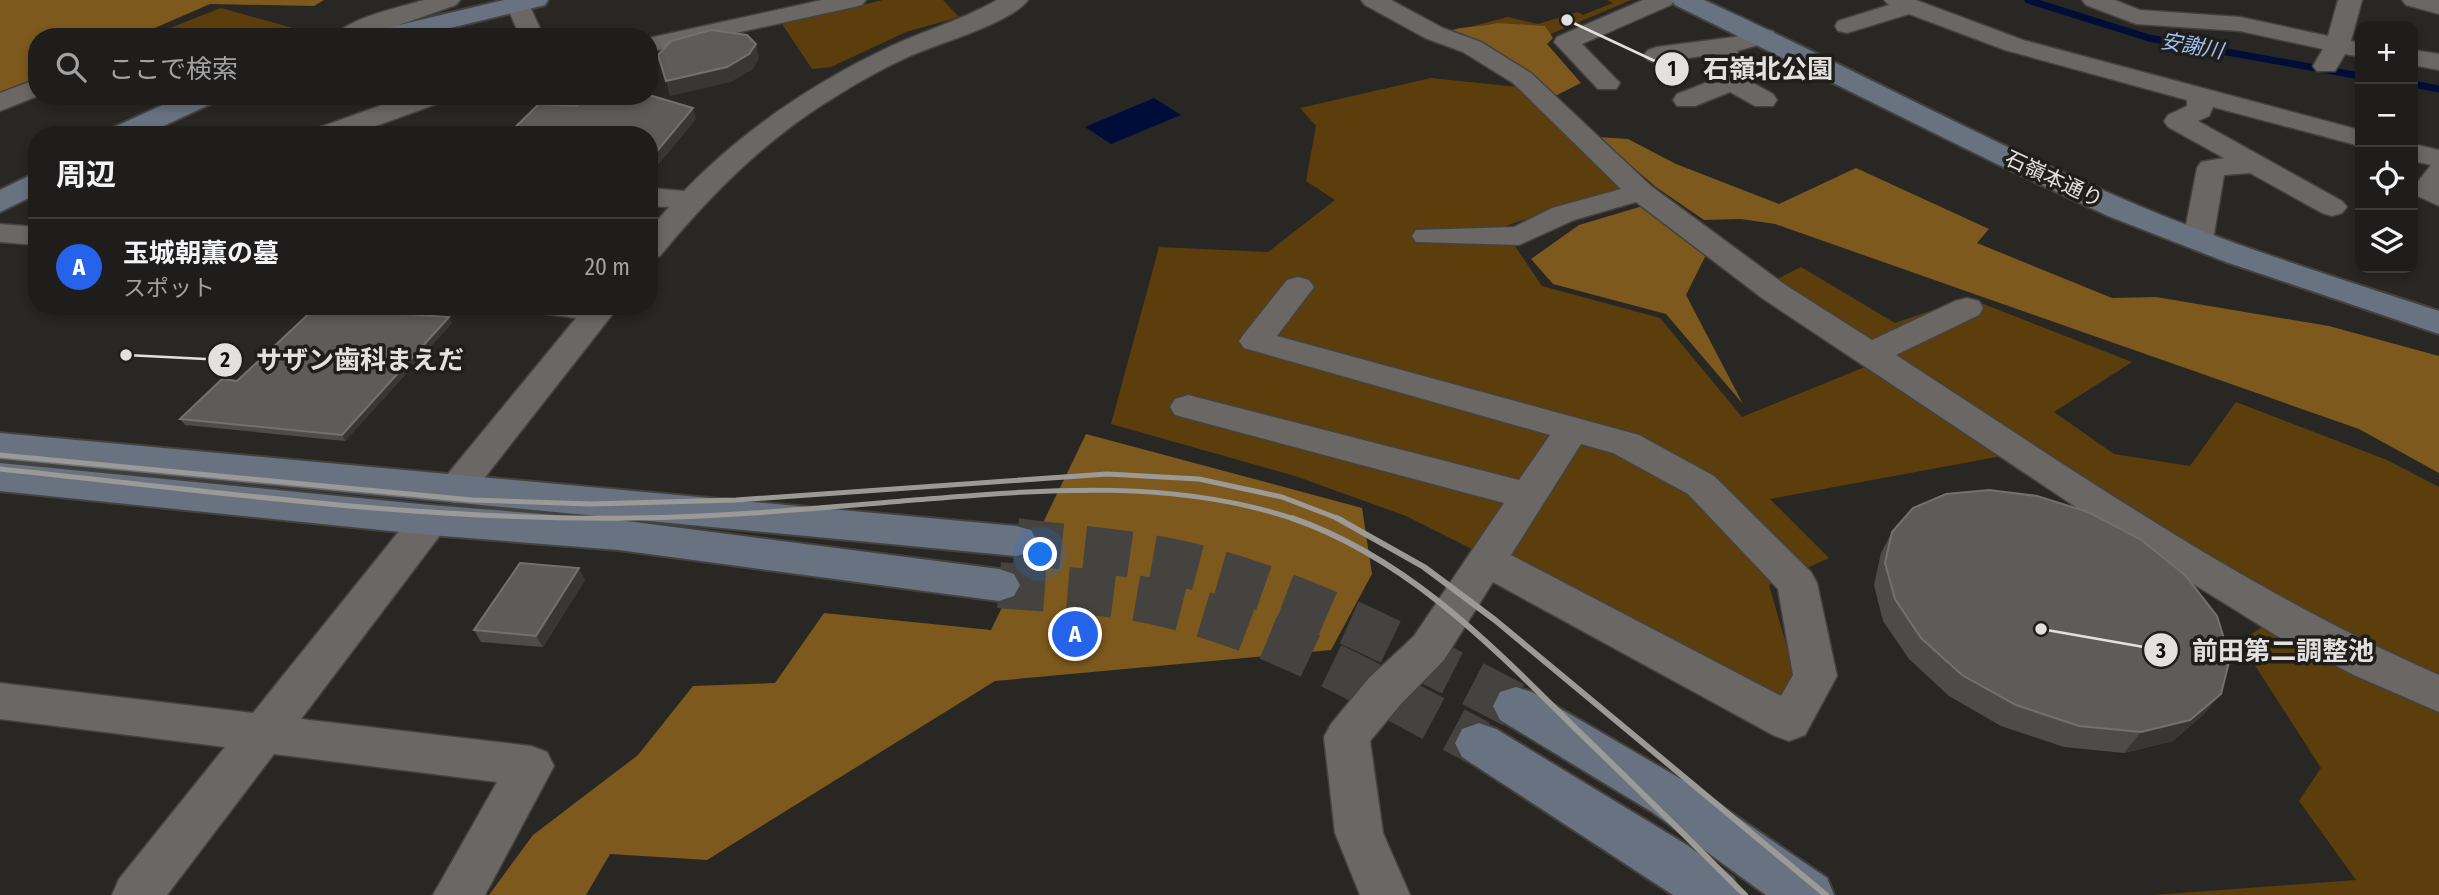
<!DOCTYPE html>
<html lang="ja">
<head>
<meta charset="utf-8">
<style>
  body { margin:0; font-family:"Fira Sans Condensed","Noto Sans JP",sans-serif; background:#272624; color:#f1f3f6 }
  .controls { position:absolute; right:21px; top:21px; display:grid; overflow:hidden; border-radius:14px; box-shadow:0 4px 10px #0003 }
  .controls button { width:63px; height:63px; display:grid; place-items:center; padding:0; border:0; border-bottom:2px solid #3c3b3a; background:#1f1d1b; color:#f1f3f6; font:35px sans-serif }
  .you { position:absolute; left:1041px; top:555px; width:24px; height:24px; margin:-18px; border:5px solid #fff; border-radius:50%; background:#1a73e8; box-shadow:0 0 0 10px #1a73e833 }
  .badge { display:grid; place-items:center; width:46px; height:46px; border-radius:50%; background:#2563eb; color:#fff; font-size:23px; font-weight:700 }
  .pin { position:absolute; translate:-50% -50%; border:4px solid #fff; box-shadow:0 2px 7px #0006 }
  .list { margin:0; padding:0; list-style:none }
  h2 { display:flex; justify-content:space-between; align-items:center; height:91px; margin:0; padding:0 28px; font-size:30px }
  h2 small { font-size:23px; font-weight:400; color:#a1a2a3 }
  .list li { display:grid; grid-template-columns:46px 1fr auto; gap:21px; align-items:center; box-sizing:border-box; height:98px; padding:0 28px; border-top:2px solid #3c3b3a }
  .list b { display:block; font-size:26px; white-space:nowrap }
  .list p { margin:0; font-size:23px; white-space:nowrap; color:#a1a2a3 }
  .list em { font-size:23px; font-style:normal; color:#a1a2a3 }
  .icon { flex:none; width:38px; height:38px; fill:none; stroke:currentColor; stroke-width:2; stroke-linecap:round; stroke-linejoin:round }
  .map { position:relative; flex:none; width:2439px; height:895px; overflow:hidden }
  .search { position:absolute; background:#1f1d1b; box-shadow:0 4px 10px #0003; left:28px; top:28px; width:630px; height:77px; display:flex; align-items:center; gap:18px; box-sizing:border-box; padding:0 24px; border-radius:28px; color:#a1a2a3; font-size:26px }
  .panel { position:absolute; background:#1f1d1b; box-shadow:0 4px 10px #0003; left:28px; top:126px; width:630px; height:189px; border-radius:28px }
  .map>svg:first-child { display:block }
  .green { fill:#5b3e0b }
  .forest { fill:#7d591d }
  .water { fill:#000d39 }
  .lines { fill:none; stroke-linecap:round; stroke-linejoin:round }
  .stream { stroke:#000d39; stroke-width:7 }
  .secondary-tunnel { stroke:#454340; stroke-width:46; stroke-dasharray:46 23; stroke-linecap:butt }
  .street-casing { stroke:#44423f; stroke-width:3 }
  .secondary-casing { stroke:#44423f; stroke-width:4 }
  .street { fill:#6a6764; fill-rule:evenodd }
  .secondary { fill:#697281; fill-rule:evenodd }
  .rail-far1 { stroke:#9c9a97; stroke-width:5 }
  .rail { stroke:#9c9a97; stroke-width:6 }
  .wall { fill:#4e4c49 }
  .shaded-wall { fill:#393734 }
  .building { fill:#5e5c59; stroke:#73716e; stroke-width:2 }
  .labels { text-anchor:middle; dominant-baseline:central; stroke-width:7; stroke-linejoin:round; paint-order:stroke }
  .far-water-label { font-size:21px; font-style:italic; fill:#a0c1f7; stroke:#201e1b }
  .far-street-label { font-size:21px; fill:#e3e1df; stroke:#201e1b }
  .leader { fill:none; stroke:#e3e1df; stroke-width:2.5 }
  .callout-dot { fill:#e3e1df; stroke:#201e1b; stroke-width:2.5 }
  .mark-label { font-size:21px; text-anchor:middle; font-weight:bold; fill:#111 }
  .callout-label { font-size:26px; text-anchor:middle; font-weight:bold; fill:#e3e1df; stroke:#201e1b; stroke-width:7; stroke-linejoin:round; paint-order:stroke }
</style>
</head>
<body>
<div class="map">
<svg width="2439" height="895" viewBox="0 0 2439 895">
  <rect width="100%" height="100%" fill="#292724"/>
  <path class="green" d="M 883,0 L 943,0 L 959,17 L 906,32 L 831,67 L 812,69 L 782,24 Z
    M 1607,0 L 1631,0 L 1539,39 L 1450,32 L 1508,17 L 1538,24 L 1578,12 L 1583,15 L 1613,3 Z
    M 221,8 L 293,28 L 272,37 L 147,37 Z
    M 1431,78 L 1518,87 L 1623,188 L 1502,227 L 1542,286 L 1660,318 L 1742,417 L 1892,356 L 1771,282 L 1801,267 L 1895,323 L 1968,298 L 2132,362 L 2054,412 L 2114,454 L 2190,466 L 2236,402 L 2387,460 L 2439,487 L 2439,895 L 2153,895 L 2356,880 L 2299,801 L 2321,768 L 2240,642 L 2272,620 L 2007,455 L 1770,499 L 1829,558 L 1769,585 L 1798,685 L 1772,699 L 1406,516 L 1295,476 L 1111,424 L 1159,247 L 1268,252 L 1335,200 L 1306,181 L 1316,126 L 1300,108 Z"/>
  <path class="forest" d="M 0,0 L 324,0 L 314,6 L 210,4 L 134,37 L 37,37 L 37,78 L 0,94 Z
    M 1497,23 L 1545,26 L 1553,38 L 1547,44 L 1581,83 L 1555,96 L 1446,32 C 1464,25 1479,28 1497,23 Z
    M 1598,137 L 1628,139 L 1676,164 L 1779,204 L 1856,168 L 1989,229 L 1977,243 L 2112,298 L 2156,297 L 2329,326 L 2439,356 L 2439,473 L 2359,429 L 1775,224 L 1741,219 L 1704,220 L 1656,187 Z
    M 1646,205 L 1706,255 L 1686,295 L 1743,404 L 1666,314 L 1553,284 L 1531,259 L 1579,225 Z
    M 1086,434 L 1362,508 L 1372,574 L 1331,650 L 995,681 L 707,860 L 610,854 L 586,895 L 489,895 L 533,835 L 638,755 L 693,686 L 775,683 L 824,613 L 991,630 Z"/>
  <path class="water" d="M 1154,98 L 1181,115 L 1111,144 L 1085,127 Z"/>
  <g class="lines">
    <path class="stream" d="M 2028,0 L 2149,38 L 2360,76
      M 2413,84 L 2439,89"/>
    <path class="secondary-tunnel" d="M 1016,541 C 1075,549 1136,552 1195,567 C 1309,596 1412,652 1516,706
      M 999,585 C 1057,590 1116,591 1173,606 C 1282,633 1381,691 1479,743"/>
    <defs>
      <path id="street" d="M 424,0 L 460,0 L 456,5 L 365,37 L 334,37 C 347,18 401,7 424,0 Z
        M 509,0 L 527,0 L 544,37 L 520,37 L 506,4 Z
        M 822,0 L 866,0 L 862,5 L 854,7 L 649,52 L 649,38 Z
        M 997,0 L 1028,0 C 1012,23 936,44 908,57 C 884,68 860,81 838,95 C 768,137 711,194 660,256 L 649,258 L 649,230 L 669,207 L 649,206 L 649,188 L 684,191 C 743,130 813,83 889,47 C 925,30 962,20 997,0 Z
        M 1361,0 L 1391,0 L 1443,28 L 1481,42 L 1531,73 L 1651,186 L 1784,284 L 1872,340 L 1955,301 L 1967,298 L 1979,301 L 1983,308 L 1979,315 L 1896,355 C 2072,469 2246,591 2439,675 L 2439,712 L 2356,676 L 2277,636 L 2163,565 L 1762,298 L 1636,202 L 1574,220 L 1519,245 L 1416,242 L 1412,236 L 1416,230 L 1514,227 L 1552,208 L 1621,189 L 1513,83 L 1463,52 L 1425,38 L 1365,5 Z
        M 1643,0 L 1675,0 L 1671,5 L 1582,44 L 1620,83 L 1616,89 L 1598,89 L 1554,42 L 1557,37 Z
        M 1884,0 L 1916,0 L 2023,40 L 2360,130 L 2360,146 L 2213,107 L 2209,116 L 2198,121 L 2342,201 L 2347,207 L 2342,213 L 2332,216 L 2322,213 L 2250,173 L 2224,175 L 2213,240 L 2209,246 L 2198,249 L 2187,246 L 2183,240 L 2197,168 L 2201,162 L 2224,158 L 2168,127 L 2164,121 L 2168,115 L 2187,106 L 2187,100 L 2005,50 L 1909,14 L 1847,33 L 1838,31 L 1835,26 L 1838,21 L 1889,5 Z
        M 2082,0 L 2115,0 L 2140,10 L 2240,17 L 2328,36 L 2338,0 L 2362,0 L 2351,41 L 2360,43 L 2360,57 L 2345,54 L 2335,71 L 2317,71 L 2313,66 L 2323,49 L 2240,31 L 2136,24 L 2086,5 Z
        M 2402,0 L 2439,0 L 2439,14 L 2406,5 Z
        M 1764,29 L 1773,31 L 1776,36 L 1773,41 L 1737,51 L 1750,69 L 1746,79 L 1773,94 L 1777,100 L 1773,106 L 1755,106 L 1730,92 L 1695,106 L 1677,106 L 1673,100 L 1677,94 L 1721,77 L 1724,69 L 1714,54 L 1657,63 L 1648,60 L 1644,55 L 1648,50 L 1657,47 L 1734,37 Z
        M 2413,50 L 2439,54 L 2439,70 L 2413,65 Z
        M 37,79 L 38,96 L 0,111 L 0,93 Z
        M 407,96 L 446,96 L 442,102 L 351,135 L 311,135 L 315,129 Z
        M 2413,144 L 2439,150 L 2439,206 L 2413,194 L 2413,188 L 2431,165 L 2413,161 Z
        M 0,224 L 37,227 L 37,245 L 0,242 Z
        M 1298,277 L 1309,280 L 1314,287 L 1277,336 L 1639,435 L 1714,476 L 1811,572 L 1817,583 L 1837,676 L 1805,735 L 1789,741 L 1773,735 L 1493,582 L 1444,660 L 1400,705 L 1370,741 L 1383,833 L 1410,895 L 1360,895 L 1335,833 L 1324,737 L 1331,724 L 1368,679 L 1414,636 L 1504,503 L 1175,415 L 1170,407 L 1175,399 L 1188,395 L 1519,480 L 1550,435 L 1244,348 L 1239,341 L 1244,334 L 1287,280 ZM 1581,444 L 1613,453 L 1688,494 L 1778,589 L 1793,675 L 1781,696 L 1511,555 Z
        M 535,306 L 619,306 L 468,499 L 455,503 L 442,499 L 436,490 L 442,481 L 576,318 L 539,313 Z
        M 430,506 L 444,510 L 449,520 L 444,530 L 301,719 L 531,746 L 547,752 L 554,766 L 485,895 L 433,895 L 497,782 L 274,754 L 167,895 L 112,895 L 119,879 L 225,747 L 0,719 L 0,683 L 253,713 L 416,510 Z"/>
      <path id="secondary" d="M 504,0 L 548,0 L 545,5 L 413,37 L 366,37 L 370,32 Z
        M 1672,0 L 1704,0 C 1847,65 1985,141 2130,202 C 2230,245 2335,277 2439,311 L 2439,334 L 2226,262 L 2108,216 L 1999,165 L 1675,5 Z
        M 182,96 L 219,96 L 215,102 L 144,135 L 106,135 L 110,129 Z
        M 37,172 L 37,194 L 0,212 L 0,190 Z
        M 0,433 L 1016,526 L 1031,530 L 1037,541 L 1031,552 L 1016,556 L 0,459 Z
        M 0,463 L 430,505 L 619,520 L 999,569 L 1014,574 L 1020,585 L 1014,596 L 999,601 L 619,550 L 430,535 L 0,491 Z
        M 1516,687 L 1532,692 L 1686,782 L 1827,878 L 1834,895 L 1766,895 L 1652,812 L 1500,720 L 1493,706 L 1500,692 Z
        M 1479,723 L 1496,729 L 1687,845 L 1733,878 L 1740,895 L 1673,895 L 1462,757 L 1455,743 L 1462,729 Z"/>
    </defs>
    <use href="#street" class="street-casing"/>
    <use href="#secondary" class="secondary-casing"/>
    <use href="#street" class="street"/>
    <use href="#secondary" class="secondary"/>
    <path class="rail-far1" d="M 0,455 L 472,500 L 591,504 L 736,500 L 1107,474 L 1199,479 L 1282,497 L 1342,520
      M 0,469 C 210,491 421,521 633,518 C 731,517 829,507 927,499 C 1051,489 1178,479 1297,520"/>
    <path class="rail" d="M 1292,518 C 1407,558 1490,644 1575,728 C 1632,783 1689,839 1745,895
      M 1337,518 L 1424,567 L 1495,620 L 1826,895"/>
  </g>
  <path class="wall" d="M 696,119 L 656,167 L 649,166 L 649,135 Z
    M 452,323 L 345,441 L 185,425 L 180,419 L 237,381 Z
    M 1892,532 L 2221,694 L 2203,715 L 2173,741 L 2124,753 L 2064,747 L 2001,726 L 1949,696 L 1909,659 L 1883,621 L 1874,585 L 1881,553 Z
    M 585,580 L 543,647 L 481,642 L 474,630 Z"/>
  <path class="shaded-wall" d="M 756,44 L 759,58 L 753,69 L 731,82 L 670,96 L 666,81 Z
    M 693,108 L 696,119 L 656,167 L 653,156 Z
    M 449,317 L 452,323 L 345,441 L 342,435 Z
    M 579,568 L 585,580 L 543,647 L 536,636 Z
    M 2221,694 L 2203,715 L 2173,741 L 2124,753 L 2141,732 Z"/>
  <path class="building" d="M 711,30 L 747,35 L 756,44 L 749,54 L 727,67 L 666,81 L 658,55 L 671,41 Z
    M 649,95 L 693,108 L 653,156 L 649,155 L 649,135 L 507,135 L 539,104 L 577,106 L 586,96 L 649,96 Z
    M 315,308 L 449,317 L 342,435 L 180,419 L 222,379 L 237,381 Z
    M 1989,490 L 2037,496 L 2088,512 L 2140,539 L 2185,575 L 2217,616 L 2230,658 L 2221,694 L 2190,720 L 2141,732 L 2079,726 L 2016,705 L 1962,675 L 1921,638 L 1895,599 L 1885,563 L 1892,532 L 1913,508 L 1946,494 Z
    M 520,563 L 579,568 L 536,636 L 474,630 Z"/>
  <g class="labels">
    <g class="far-water-label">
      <text transform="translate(2192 46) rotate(10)">安謝川</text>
    </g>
    <g class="far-street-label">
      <text transform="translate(2054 179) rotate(25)">石嶺本通り</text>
    </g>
  </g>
  <path class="leader" d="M1567 20L1672 69M126 355L225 360M2041 629L2161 650"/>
  <g class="callout-dot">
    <circle cx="1567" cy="20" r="7"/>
    <circle cx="126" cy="355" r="7"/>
    <circle cx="2041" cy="629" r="7"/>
    <circle cx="1672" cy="69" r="18"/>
    <circle cx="225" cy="360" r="18"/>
    <circle cx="2161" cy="650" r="18"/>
  </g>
  <g class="mark-label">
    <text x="1672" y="76">1</text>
    <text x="225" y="367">2</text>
    <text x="2161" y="658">3</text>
  </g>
  <g class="callout-label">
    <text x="1768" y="78">石嶺北公園</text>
    <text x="360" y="369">サザン歯科まえだ</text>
    <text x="2283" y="660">前田第二調整池</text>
  </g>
</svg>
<div class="controls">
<button>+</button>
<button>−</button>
<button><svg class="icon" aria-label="locate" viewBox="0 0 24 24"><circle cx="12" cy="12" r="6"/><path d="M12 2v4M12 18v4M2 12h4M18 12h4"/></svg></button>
<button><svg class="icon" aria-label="layers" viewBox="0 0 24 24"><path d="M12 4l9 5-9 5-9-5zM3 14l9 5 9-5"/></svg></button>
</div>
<div class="you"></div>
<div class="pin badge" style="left:1075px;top:634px">A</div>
<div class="search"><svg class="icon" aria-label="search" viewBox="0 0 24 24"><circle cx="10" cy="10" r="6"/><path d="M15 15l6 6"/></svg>ここで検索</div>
<section class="panel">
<h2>周辺<small></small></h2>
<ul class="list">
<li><span class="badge">A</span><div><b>玉城朝薫の墓</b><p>スポット</p></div><em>20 m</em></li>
</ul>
</section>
</div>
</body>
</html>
